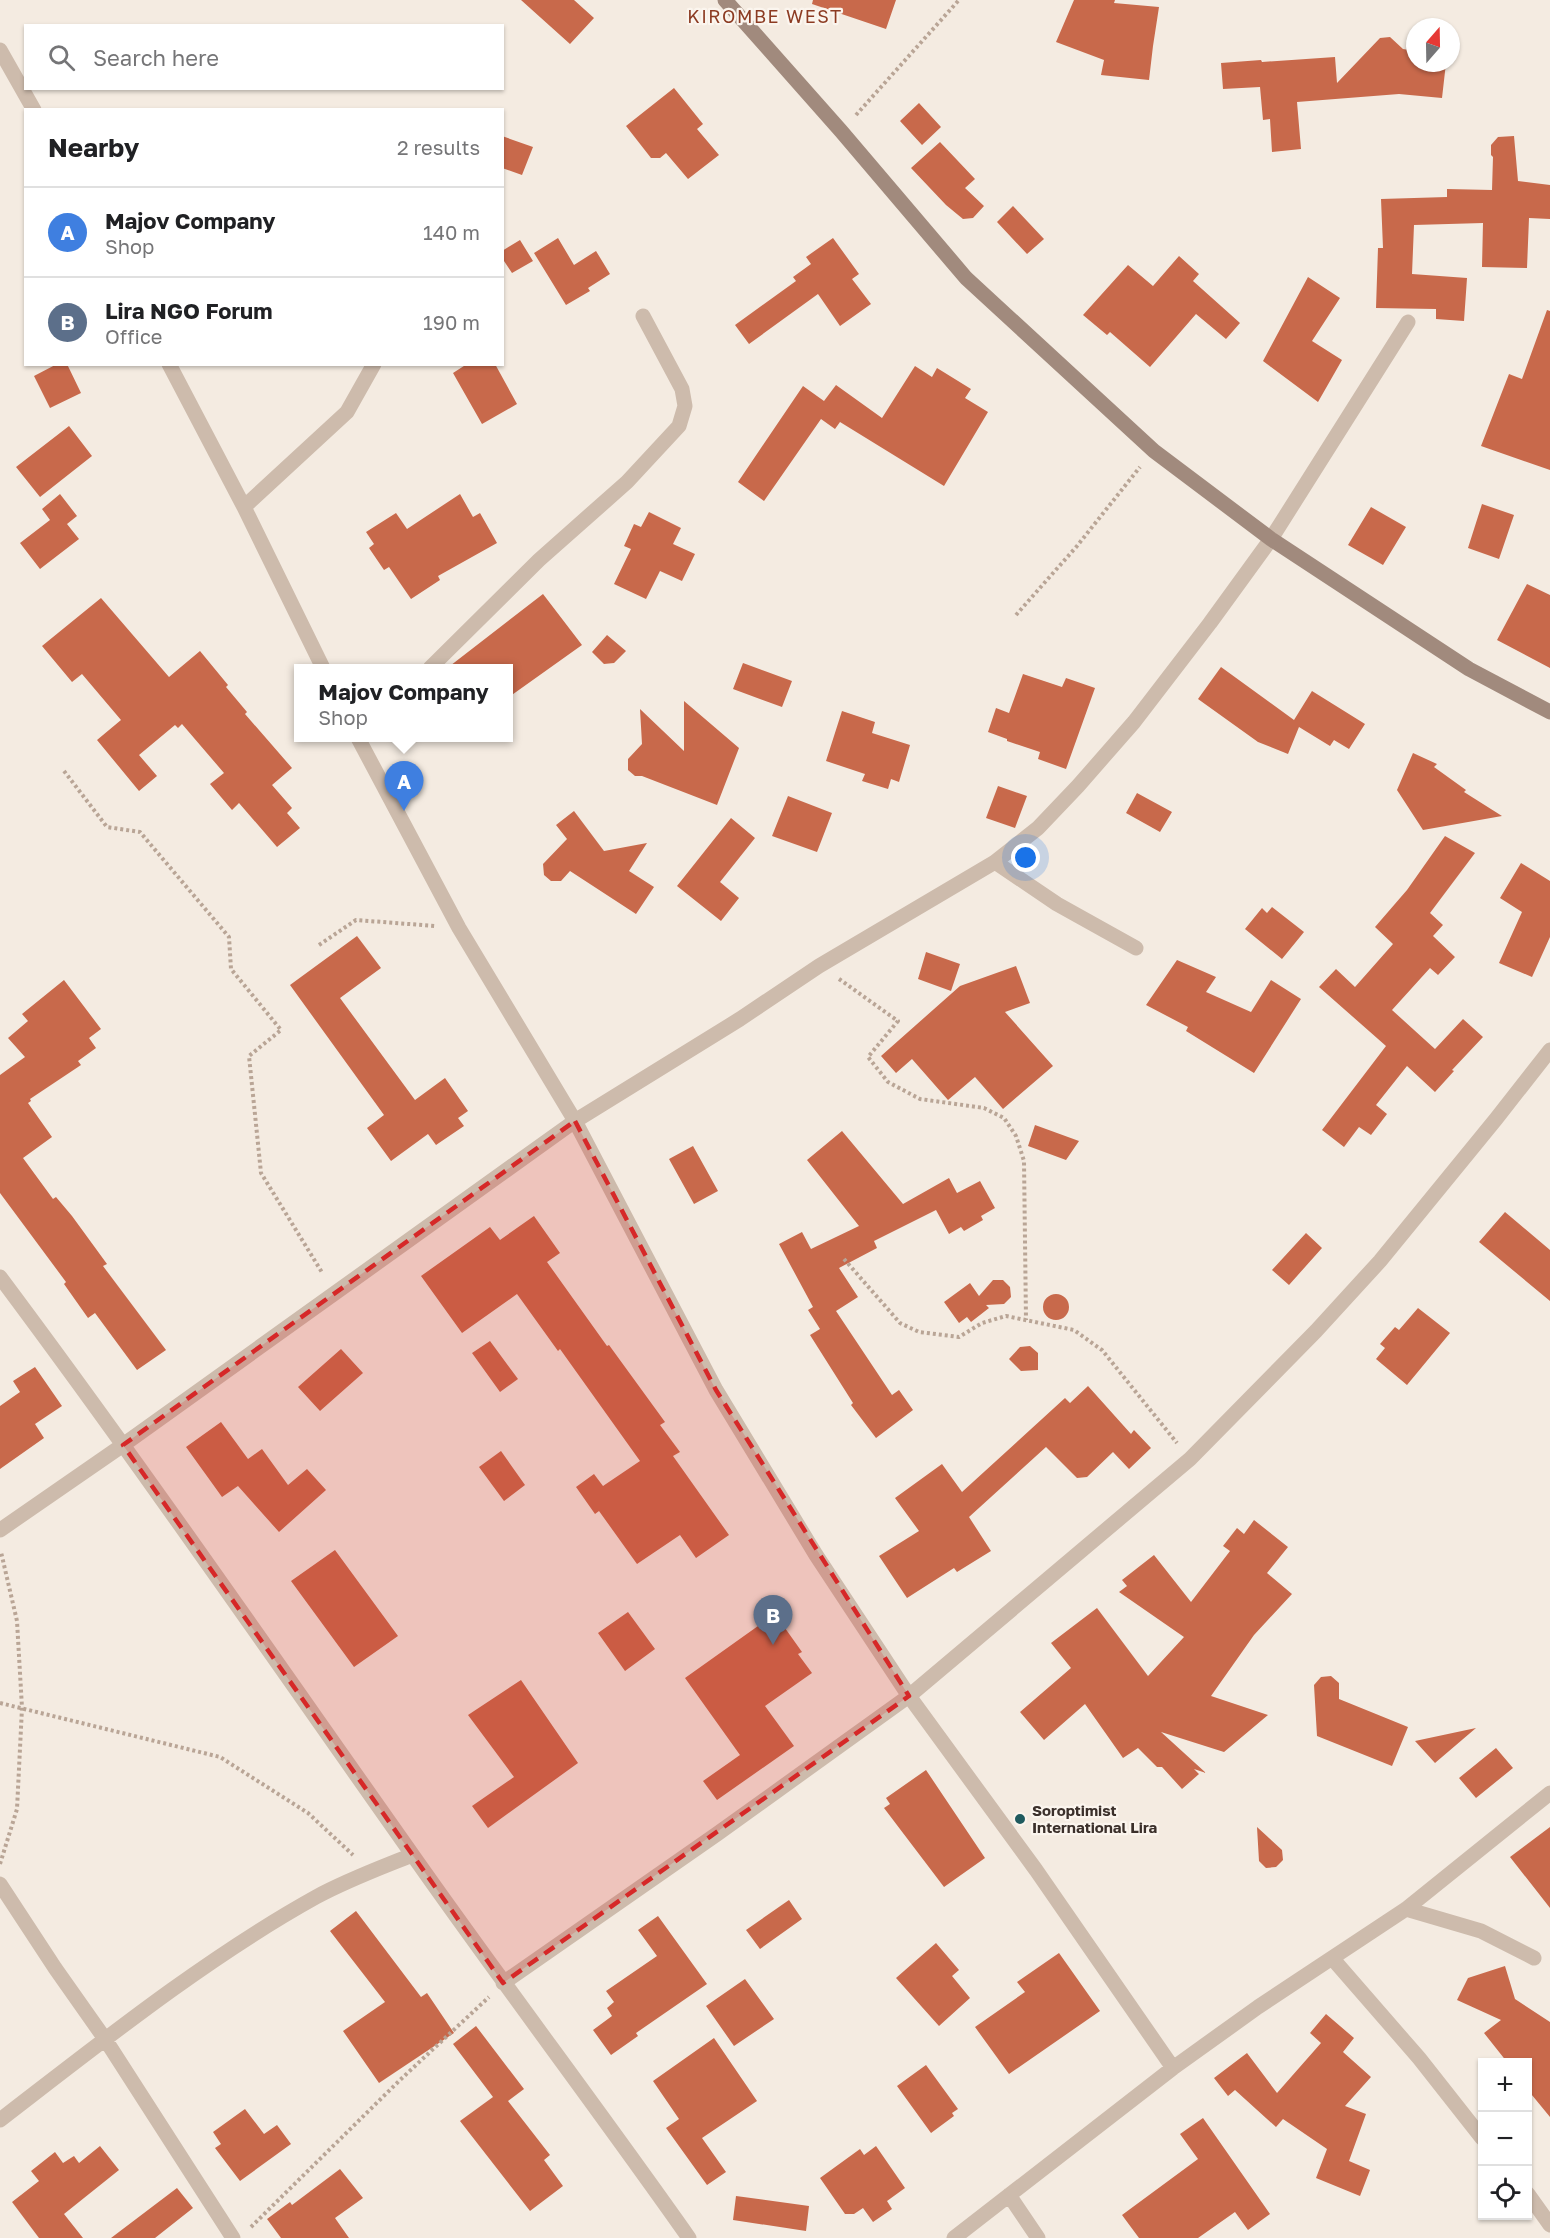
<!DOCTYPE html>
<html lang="en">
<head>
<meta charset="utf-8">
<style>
  body { margin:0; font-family:"Golos Text",sans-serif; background:#f6f6f6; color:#202124 }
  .controls { position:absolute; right:18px; bottom:18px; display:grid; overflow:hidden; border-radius:0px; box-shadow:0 2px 4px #0004 }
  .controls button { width:54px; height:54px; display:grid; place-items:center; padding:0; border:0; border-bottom:2px solid #e0e0e0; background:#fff; color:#202124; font:30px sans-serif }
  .compass { position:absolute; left:1406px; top:18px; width:54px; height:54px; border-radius:50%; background:#fff; box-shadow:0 2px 4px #0004; rotate:20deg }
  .you { position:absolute; left:1026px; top:858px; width:21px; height:21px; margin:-15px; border:4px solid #fff; border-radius:50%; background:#1a73e8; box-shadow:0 0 0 9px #1a73e833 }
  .badge { display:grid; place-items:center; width:39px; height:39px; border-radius:50%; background:#1f5a5e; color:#fff; font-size:20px; font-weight:700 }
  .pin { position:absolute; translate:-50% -50px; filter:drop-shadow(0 2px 3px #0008) }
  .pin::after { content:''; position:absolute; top:32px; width:21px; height:18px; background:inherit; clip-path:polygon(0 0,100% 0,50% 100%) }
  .popup { position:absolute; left:294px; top:664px; width:219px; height:78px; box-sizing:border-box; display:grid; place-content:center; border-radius:0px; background:#fff; filter:drop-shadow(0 2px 4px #0005); font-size:20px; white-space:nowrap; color:#757577 }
  .popup b { font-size:22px; color:#202124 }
  .popup::after { content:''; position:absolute; left:50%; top:100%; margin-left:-12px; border:12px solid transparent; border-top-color:#fff }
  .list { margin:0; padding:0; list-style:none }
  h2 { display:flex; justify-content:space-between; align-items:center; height:78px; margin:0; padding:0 24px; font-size:26px }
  h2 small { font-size:20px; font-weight:400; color:#757577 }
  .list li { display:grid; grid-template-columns:39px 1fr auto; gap:18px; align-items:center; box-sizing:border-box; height:90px; padding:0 24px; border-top:2px solid #e0e0e0 }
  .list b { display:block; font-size:22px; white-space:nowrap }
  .list p { margin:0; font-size:20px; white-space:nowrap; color:#757577 }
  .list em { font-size:20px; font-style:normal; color:#757577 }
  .icon { flex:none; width:33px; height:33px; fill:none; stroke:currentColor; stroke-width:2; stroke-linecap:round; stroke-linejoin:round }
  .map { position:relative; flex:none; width:1550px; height:2238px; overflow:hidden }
  .search { position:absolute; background:#fff; box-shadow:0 2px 4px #0004; left:24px; top:24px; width:480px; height:66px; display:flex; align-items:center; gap:15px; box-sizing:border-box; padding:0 21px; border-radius:0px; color:#757577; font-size:22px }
  .panel { position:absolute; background:#fff; box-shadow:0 2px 4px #0004; left:24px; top:108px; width:480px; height:258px; border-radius:0px }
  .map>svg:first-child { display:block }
  .building { fill:#c8694b }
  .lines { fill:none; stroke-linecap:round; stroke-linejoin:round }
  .path { stroke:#b9a596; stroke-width:4; stroke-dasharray:3 3; stroke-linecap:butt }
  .street { stroke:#cdbbac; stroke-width:15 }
  .secondary { stroke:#a18a7d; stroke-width:15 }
  .marked { fill:#d62828; fill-opacity:0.2; stroke:#d62828; stroke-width:4.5; stroke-dasharray:12 8; stroke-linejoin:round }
  .poi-dot { fill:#1f5a5e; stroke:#fbf5ee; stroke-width:2 }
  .labels { text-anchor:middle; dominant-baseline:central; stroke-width:4.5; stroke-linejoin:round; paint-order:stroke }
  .poi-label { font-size:15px; font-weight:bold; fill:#3b302b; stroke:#fbf5ee; text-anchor:start }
  .quarter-label { font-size:18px; letter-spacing:1.5px; fill:#8c3b22; stroke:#fbf5ee }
</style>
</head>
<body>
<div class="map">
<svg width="1550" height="2238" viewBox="0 0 1550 2238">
  <rect width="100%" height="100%" fill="#f4ebe1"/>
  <path class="building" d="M 521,0 L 574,0 L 594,18 L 570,44 Z
    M 813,0 L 896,0 L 886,29 L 812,4 Z
    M 1074,0 L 1115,0 L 1114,3 L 1159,7 L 1153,46 L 1149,80 L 1101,75 L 1104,60 L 1056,42 Z
    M 1390,37 L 1403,49 L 1415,51 L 1415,63 L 1446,63 L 1442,98 L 1399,94 L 1297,102 L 1301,149 L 1272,152 L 1270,119 L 1263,120 L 1260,87 L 1223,89 L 1221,63 L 1261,60 L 1262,62 L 1335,57 L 1337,83 L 1380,38 Z
    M 674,88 L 703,124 L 697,129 L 719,155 L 688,179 L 666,153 L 660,158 L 651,158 L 626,126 Z
    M 919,103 L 941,127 L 922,145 L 900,121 Z
    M 502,136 L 533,147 L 522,175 L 502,168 Z
    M 1514,136 L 1518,181 L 1550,185 L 1550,219 L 1529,218 L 1527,268 L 1482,267 L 1483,223 L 1414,225 L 1412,274 L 1467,278 L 1464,321 L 1436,319 L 1436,309 L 1376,308 L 1378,248 L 1383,248 L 1381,199 L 1447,197 L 1447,189 L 1492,190 L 1493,157 L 1491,155 L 1491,145 L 1498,137 Z
    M 940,142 L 975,179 L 965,188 L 984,206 L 973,218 L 963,219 L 946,205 L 911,168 Z
    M 1013,206 L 1044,239 L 1027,254 L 997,222 Z
    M 558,238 L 574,265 L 596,251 L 610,274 L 588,288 L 590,291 L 566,305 L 534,253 Z
    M 833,238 L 859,274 L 852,279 L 871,304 L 840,326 L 818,294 L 749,344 L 735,325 L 796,281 L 793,277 L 811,264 L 806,257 Z
    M 520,240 L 533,261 L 512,273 L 502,258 L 502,251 Z
    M 1179,256 L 1199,274 L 1193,281 L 1240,323 L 1226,339 L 1196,314 L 1150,367 L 1110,332 L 1107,335 L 1083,315 L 1128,265 L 1153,286 Z
    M 1308,277 L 1340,298 L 1312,341 L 1342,360 L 1318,402 L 1263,361 Z
    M 1547,310 L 1550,311 L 1550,470 L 1481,446 L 1509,374 L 1522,379 Z
    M 57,364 L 67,364 L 81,393 L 50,408 L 34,376 Z
    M 467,364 L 495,364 L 517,404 L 482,424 L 453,373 Z
    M 915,366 L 932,377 L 937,368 L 971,389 L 965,398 L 988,412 L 944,486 L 840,422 L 835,429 L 821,419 L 764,501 L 738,482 L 803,386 L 824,401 L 836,385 L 882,418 Z
    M 69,426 L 92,456 L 40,497 L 16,467 Z
    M 60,494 L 77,516 L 67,524 L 79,539 L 40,569 L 20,543 L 50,520 L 42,509 Z
    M 460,494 L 473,517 L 480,513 L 497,543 L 438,576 L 440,580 L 411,599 L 389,567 L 384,570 L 369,548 L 374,544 L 366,532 L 396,513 L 407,529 Z
    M 1482,504 L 1514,515 L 1499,559 L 1468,548 Z
    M 1371,507 L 1406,527 L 1383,565 L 1348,545 Z
    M 649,512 L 681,528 L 673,544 L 695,554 L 682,581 L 660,571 L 646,599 L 614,584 L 631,549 L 624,546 L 634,524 L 641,527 Z
    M 1527,584 L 1550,595 L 1550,668 L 1497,640 Z
    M 543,594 L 582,645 L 509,697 L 509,669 L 446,669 Z
    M 101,598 L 169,677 L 200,651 L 228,685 L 226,687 L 247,712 L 245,714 L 292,768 L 272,785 L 292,808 L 287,813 L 300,828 L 277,847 L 239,803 L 232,810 L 210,784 L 224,773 L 182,724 L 178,728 L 175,725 L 139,755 L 157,776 L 139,791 L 97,740 L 121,720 L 82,674 L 72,682 L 42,646 Z
    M 607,635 L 626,651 L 614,663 L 604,664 L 592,652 Z
    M 743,663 L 792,681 L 782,707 L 733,689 Z
    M 1221,667 L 1294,720 L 1312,691 L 1365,724 L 1349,749 L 1334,740 L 1330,746 L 1299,727 L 1288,754 L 1258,742 L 1198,699 Z
    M 1023,674 L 1062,687 L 1066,678 L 1095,688 L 1066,769 L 1038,759 L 1040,752 L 1007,741 L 1007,739 L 988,732 L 996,708 L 1009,713 Z
    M 684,701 L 739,748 L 717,805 L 642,776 L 635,776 L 628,770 L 628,759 L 642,744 L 640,709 L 684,751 Z
    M 842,711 L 875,722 L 872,733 L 910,745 L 899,782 L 891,779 L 888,789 L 862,781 L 865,774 L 826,761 Z
    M 1413,753 L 1437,764 L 1434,767 L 1466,790 L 1464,792 L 1502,816 L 1423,830 L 1397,790 Z
    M 998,786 L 1027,796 L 1015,828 L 986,818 Z
    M 1137,793 L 1172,812 L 1160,832 L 1126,813 Z
    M 788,796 L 832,813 L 817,852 L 772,836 Z
    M 574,811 L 604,851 L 647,843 L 629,871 L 654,887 L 636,914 L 570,871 L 561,881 L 551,881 L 544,875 L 543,864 L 567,839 L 556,825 Z
    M 731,818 L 755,838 L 720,882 L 739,898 L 721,921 L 677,886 Z
    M 1445,836 L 1475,853 L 1430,913 L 1443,925 L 1433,936 L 1455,957 L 1438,975 L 1430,968 L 1392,1010 L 1435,1049 L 1463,1019 L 1483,1037 L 1452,1070 L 1454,1071 L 1435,1092 L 1407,1066 L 1376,1105 L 1387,1114 L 1371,1135 L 1359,1127 L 1344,1147 L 1322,1130 L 1386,1046 L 1319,987 L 1336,969 L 1355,987 L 1393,944 L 1375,927 L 1407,890 Z
    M 1521,863 L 1550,881 L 1550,937 L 1532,977 L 1499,963 L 1522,912 L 1500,898 Z
    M 1272,907 L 1304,932 L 1282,959 L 1245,929 L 1262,908 L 1267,913 Z
    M 357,936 L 381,968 L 340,998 L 415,1100 L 445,1078 L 468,1111 L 458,1118 L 464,1126 L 436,1145 L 428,1134 L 391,1161 L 367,1128 L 384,1115 L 290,985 Z
    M 926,952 L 960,964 L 951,991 L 918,979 Z
    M 1177,960 L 1216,977 L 1206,992 L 1251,1012 L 1271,980 L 1301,999 L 1254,1073 L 1186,1031 L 1188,1027 L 1146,1005 Z
    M 1016,966 L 1030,1003 L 1005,1012 L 1053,1066 L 1003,1109 L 975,1077 L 948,1100 L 912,1059 L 896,1073 L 881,1056 L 960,986 Z
    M 64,980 L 101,1029 L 89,1038 L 96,1048 L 78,1061 L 81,1065 L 30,1099 L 31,1101 L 28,1103 L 52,1137 L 23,1158 L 53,1199 L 56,1197 L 72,1216 L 107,1264 L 103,1266 L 166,1350 L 137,1370 L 95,1313 L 88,1318 L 64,1284 L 66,1282 L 0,1193 L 0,1075 L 25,1057 L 8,1038 L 28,1021 L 22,1014 Z
    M 1035,1125 L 1079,1141 L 1066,1160 L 1028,1146 Z
    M 842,1131 L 903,1204 L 949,1178 L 957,1193 L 980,1181 L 995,1208 L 981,1216 L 983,1220 L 964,1231 L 961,1227 L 949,1234 L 936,1210 L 874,1241 L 877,1248 L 839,1268 L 858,1297 L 836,1311 L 892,1395 L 899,1390 L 913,1410 L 876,1438 L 851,1405 L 853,1403 L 810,1335 L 820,1329 L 808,1310 L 813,1307 L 779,1244 L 802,1232 L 811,1249 L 859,1226 L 807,1160 Z
    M 693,1146 L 718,1191 L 694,1204 L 669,1159 Z
    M 1505,1212 L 1550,1250 L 1550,1301 L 1479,1242 Z
    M 534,1216 L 560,1253 L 547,1262 L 607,1346 L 609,1345 L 665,1422 L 660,1425 L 680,1452 L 673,1456 L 729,1535 L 696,1558 L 680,1535 L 637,1564 L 599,1511 L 595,1514 L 576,1487 L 594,1474 L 603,1486 L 640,1461 L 560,1349 L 558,1351 L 517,1294 L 462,1333 L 421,1276 L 490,1227 L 500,1240 Z
    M 1306,1233 L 1322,1248 L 1289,1285 L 1272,1270 Z
    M 993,1280 L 1003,1280 L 1010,1287 L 1011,1297 L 1004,1304 L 986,1305 L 989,1308 L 971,1322 L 967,1317 L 959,1323 L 944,1302 L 970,1283 L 979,1296 Z
    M1043 1307a13 13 0 1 1 26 0a13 13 0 1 1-26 0Z
    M 1418,1308 L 1450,1333 L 1407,1385 L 1376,1359 L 1385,1348 L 1380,1344 L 1395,1327 L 1399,1330 Z
    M 490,1341 L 518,1379 L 500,1392 L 472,1353 Z
    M 1030,1346 L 1038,1353 L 1038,1370 L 1021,1371 L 1009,1359 L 1020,1347 Z
    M 341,1349 L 363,1373 L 320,1411 L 298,1387 Z
    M 35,1367 L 62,1406 L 35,1424 L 44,1438 L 0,1469 L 0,1406 L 20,1392 L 13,1381 Z
    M 1088,1386 L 1131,1434 L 1134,1430 L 1151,1448 L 1129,1469 L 1113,1452 L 1087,1477 L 1077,1478 L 1046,1447 L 969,1517 L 991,1551 L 957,1572 L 954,1568 L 907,1598 L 879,1556 L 919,1531 L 895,1498 L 942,1464 L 962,1492 L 1065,1398 L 1070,1403 Z
    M 221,1422 L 248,1459 L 262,1449 L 288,1485 L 307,1469 L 326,1490 L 279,1532 L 238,1486 L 222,1497 L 186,1447 Z
    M 501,1451 L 525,1485 L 504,1501 L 479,1467 Z
    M 1254,1520 L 1288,1547 L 1267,1573 L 1292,1594 L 1254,1635 L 1211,1696 L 1268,1715 L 1224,1752 L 1161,1732 L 1206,1773 L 1194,1769 L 1199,1774 L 1182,1789 L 1162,1767 L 1157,1767 L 1138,1748 L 1123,1758 L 1085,1704 L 1044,1740 L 1020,1712 L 1071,1668 L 1051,1643 L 1097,1608 L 1148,1676 L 1184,1637 L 1119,1592 L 1127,1586 L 1122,1580 L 1154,1555 L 1191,1602 L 1230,1551 L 1223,1546 L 1237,1528 L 1244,1534 Z
    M 335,1550 L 398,1636 L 354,1667 L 291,1581 Z
    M 628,1612 L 655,1649 L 625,1671 L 598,1633 Z
    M 775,1614 L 802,1652 L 798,1654 L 812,1673 L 765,1706 L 794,1746 L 717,1800 L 703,1781 L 740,1755 L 685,1678 Z
    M 1331,1676 L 1339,1683 L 1339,1699 L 1408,1727 L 1392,1766 L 1317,1736 L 1314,1685 L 1321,1677 Z
    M 521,1680 L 578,1763 L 488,1828 L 472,1806 L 514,1777 L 468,1715 Z
    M 1476,1728 L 1435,1763 L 1415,1741 Z
    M 1496,1748 L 1513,1768 L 1476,1798 L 1459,1778 Z
    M 926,1770 L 985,1858 L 944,1887 L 884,1808 L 890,1804 L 886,1798 Z
    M 1257,1827 L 1282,1850 L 1283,1860 L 1276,1867 L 1266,1868 L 1259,1861 Z
    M 1550,1827 L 1550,1908 L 1510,1857 Z
    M 789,1900 L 802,1919 L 760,1949 L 746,1930 Z
    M 356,1911 L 421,1997 L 427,1993 L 454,2033 L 379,2083 L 343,2031 L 385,2002 L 330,1931 Z
    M 658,1916 L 707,1984 L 636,2033 L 638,2036 L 611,2055 L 593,2030 L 612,2016 L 607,2008 L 614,2002 L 606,1991 L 657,1956 L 638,1930 Z
    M 936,1943 L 959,1970 L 952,1976 L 970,1998 L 939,2026 L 896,1978 Z
    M 1059,1953 L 1100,2011 L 1009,2074 L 975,2027 L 1025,1992 L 1017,1982 Z
    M 1505,1966 L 1515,1999 L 1550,2022 L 1550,2117 L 1527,2089 L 1527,2062 L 1507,2062 L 1484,2033 L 1501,2020 L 1457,2000 L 1468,1978 Z
    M 745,1979 L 774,2019 L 734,2046 L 706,2006 Z
    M 1326,2014 L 1354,2038 L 1343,2052 L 1371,2077 L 1345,2106 L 1366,2114 L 1349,2161 L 1370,2170 L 1360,2196 L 1316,2178 L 1327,2149 L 1283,2119 L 1276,2127 L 1235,2090 L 1228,2096 L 1214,2078 L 1247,2053 L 1277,2093 L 1321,2043 L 1310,2033 Z
    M 476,2026 L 524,2089 L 508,2101 L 550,2155 L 544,2160 L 563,2186 L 530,2211 L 460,2121 L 493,2097 L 453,2044 Z
    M 714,2038 L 757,2101 L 702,2138 L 726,2172 L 707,2185 L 666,2128 L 679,2119 L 653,2081 Z
    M 926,2065 L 958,2109 L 952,2113 L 954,2116 L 931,2133 L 897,2086 Z
    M 245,2109 L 264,2134 L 277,2125 L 291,2144 L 240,2181 L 215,2148 L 221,2144 L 213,2132 Z
    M 1203,2118 L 1270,2214 L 1248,2230 L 1235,2212 L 1198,2238 L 1139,2238 L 1122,2215 L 1198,2159 L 1180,2134 Z
    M 100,2146 L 119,2170 L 64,2214 L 83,2238 L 39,2238 L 12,2202 L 39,2181 L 31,2171 L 55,2152 L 63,2163 L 74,2156 L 79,2163 Z
    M 876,2146 L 905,2188 L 887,2201 L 892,2209 L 873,2222 L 863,2208 L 854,2214 L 845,2214 L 820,2178 L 860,2149 L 864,2155 Z
    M 340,2169 L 363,2198 L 335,2218 L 349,2238 L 281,2238 L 267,2219 L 290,2202 L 292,2205 Z
    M 177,2188 L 193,2208 L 155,2238 L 111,2238 Z
    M 736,2196 L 809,2206 L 806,2231 L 733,2220 Z"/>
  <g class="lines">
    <path class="path" d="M 856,115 L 959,0
      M 1016,615 L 1077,546 L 1140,467
      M 64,771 L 107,827 L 140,832 L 229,937 L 231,969 L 281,1030 L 249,1056 L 261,1173 L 323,1274
      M 319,945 L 356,920 L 435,926
      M 839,979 L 898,1021 L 868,1057 L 888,1082 L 920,1099 L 984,1108 L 1004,1118 L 1016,1136 L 1024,1161 L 1026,1320
      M 844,1259 L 900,1323 L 919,1332 L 959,1337 L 982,1323 L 1006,1316 L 1074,1330 L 1102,1350 L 1177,1443
      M 0,1703 L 220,1757 L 308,1813 L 353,1855
      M 0,1864 L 17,1809 L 22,1708 L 17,1621 L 1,1552
      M 251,2227 L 400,2080 L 489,1997"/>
    <path class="street" d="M 0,50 L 34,110
      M 169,364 L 244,507 L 323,668
      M 244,507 L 347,412 L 374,364
      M 430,668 L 539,560 L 627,482 L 679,426 L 685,406 L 682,389 L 643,316
      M 358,738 L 459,928 L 575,1121 L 716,1390 L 816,1555 L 909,1696 L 1036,1870 L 1173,2068
      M 995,862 L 1057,904 L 1136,948
      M 0,1277 C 142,1467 277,1663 414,1857 C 504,1985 599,2110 689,2238
      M 0,1530 L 123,1445 L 575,1121 L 740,1019 L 819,966 L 995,862 L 1038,828 L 1078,786 L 1134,722 L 1210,623 L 1271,539 L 1408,322
      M 0,1884 L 55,1968 L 105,2039 L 233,2238
      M 1406,1909 L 1481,1931 L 1534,1958
      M 1332,1958 L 1419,2058 L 1482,2138
      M 503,1983 L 717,1834 L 909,1696 L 1190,1459 L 1316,1331 L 1380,1261 L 1496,1119 L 1550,1050
      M 0,2120 C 100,2043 206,1958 316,1897 C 347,1880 380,1868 412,1855
      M 1528,2194 L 1550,2225
      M 1009,2195 L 1038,2238
      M 954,2238 L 1173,2068 L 1258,2007 L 1406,1909 L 1550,1793"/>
    <path class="secondary" d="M 725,0 L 841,131 L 966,278 L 1154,451 L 1271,539 L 1469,669 L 1550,712"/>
  </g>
  <path class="marked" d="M 575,1121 L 716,1390 L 909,1696 L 503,1983 L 123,1445 Z"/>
  <circle class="poi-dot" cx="1020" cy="1819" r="6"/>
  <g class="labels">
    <g class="poi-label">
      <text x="1032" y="1810">Soroptimist<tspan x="1032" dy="17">International Lira</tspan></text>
    </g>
    <g class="quarter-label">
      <text x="765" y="16">KIROMBE WEST</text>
    </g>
  </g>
</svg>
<div class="controls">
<button>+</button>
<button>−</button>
<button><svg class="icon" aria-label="locate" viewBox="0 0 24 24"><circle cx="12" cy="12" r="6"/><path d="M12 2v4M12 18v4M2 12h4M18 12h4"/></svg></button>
</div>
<svg class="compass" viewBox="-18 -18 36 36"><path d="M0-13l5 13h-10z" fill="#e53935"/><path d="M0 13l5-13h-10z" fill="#757577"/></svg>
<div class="you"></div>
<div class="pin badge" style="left:404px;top:811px;background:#3f7fe0">A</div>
<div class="popup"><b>Majov Company</b>Shop</div>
<div class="pin badge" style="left:773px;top:1645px;background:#5c6f8a">B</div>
<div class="search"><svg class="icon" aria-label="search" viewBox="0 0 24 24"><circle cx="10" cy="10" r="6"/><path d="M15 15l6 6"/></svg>Search here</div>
<section class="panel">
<h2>Nearby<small>2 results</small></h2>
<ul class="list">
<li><span class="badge" style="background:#3f7fe0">A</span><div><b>Majov Company</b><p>Shop</p></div><em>140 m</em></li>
<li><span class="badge" style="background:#5c6f8a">B</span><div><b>Lira NGO Forum</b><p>Office</p></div><em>190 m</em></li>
</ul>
</section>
</div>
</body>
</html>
